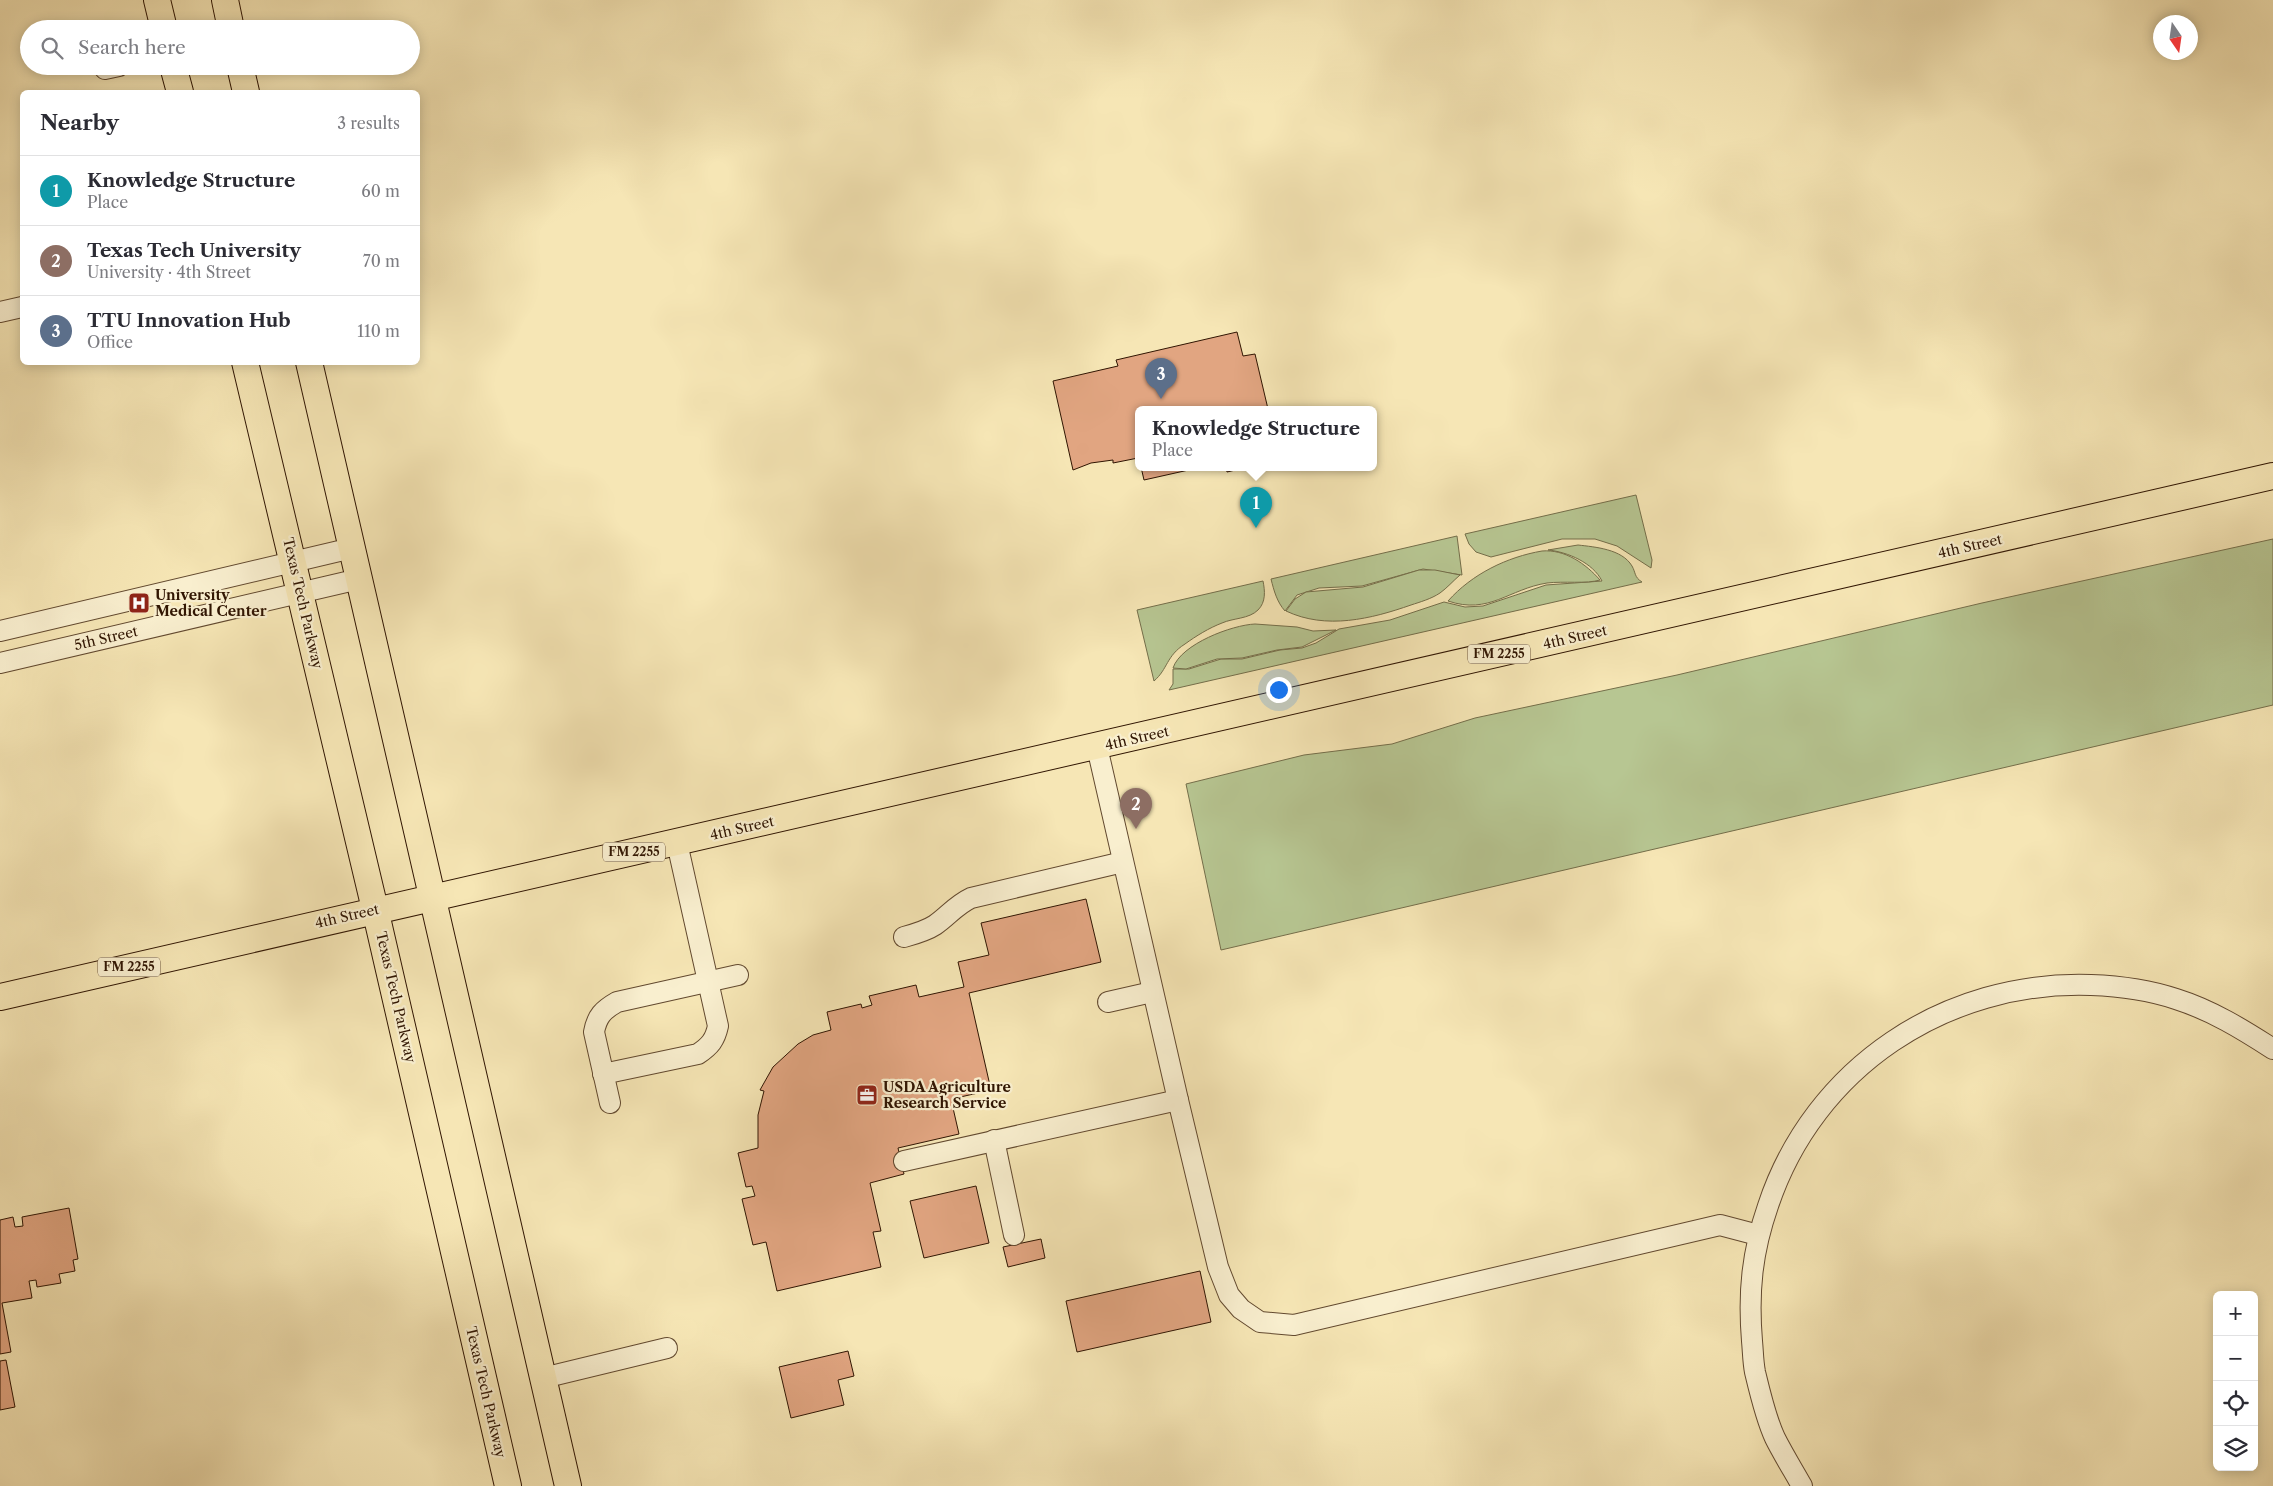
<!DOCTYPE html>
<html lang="en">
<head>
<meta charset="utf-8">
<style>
  body { margin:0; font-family:"Libre Caslon Text",serif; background:#f7f7f7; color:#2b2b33 }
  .controls { position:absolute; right:15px; bottom:15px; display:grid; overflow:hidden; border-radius:8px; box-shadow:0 2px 12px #0003 }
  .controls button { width:45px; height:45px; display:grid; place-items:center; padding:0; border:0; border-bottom:1px solid #e1e1e2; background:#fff; color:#2b2b33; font:25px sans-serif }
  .compass { position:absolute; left:2153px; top:15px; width:45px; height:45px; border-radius:50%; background:#fff; box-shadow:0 2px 12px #0003; rotate:167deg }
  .you { position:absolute; left:1278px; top:689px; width:18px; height:18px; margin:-12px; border:4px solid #fff; border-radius:50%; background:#1a73e8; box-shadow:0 0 0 8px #1a73e833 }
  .badge { display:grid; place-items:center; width:32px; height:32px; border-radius:50%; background:#7c3aed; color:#fff; font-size:16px; font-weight:700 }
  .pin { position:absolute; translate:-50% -41px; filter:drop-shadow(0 1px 2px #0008) }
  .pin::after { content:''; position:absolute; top:26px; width:18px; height:15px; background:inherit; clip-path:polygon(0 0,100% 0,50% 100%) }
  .popup { position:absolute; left:1135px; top:406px; width:242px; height:65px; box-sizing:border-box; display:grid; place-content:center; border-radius:8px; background:#fff; filter:drop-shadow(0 1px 4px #0005); font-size:16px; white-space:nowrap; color:#7c7c81 }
  .popup b { font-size:19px; color:#2b2b33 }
  .popup::after { content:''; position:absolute; left:50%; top:100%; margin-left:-10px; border:10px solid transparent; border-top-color:#fff }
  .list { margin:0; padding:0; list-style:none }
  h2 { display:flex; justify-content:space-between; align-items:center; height:65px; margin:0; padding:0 20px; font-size:21px }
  h2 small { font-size:16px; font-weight:400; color:#7c7c81 }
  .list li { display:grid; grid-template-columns:32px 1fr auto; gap:15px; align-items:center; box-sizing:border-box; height:70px; padding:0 20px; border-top:1px solid #e1e1e2 }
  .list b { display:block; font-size:19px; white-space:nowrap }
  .list p { margin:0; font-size:16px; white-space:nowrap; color:#7c7c81 }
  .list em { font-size:16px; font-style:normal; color:#7c7c81 }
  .icon { flex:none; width:28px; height:28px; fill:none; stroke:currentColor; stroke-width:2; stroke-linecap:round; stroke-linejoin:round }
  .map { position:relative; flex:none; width:2273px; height:1486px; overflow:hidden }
  .search { position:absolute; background:#fff; box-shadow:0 2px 12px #0003; left:20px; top:20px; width:400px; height:55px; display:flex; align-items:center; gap:12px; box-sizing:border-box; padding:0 18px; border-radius:28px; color:#7c7c81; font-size:19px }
  .panel { position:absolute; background:#fff; box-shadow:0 2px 12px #0003; left:20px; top:90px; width:400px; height:275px; border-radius:8px }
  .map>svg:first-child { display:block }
  .green { fill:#b7c692; stroke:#746e4a }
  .building { fill:#e1a581; stroke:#301502 }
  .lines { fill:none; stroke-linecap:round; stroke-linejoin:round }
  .minor-casing { stroke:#62492f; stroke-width:22 }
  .major-casing { stroke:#301502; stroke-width:28 }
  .minor { stroke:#f9efcf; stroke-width:20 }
  .major { stroke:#f6e6b5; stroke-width:26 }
  .labels { text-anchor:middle; stroke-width:4.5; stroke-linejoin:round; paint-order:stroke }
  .shield { fill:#f9efcf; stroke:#6c5640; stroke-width:1 }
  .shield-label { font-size:12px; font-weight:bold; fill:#301502 }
  .street-label { font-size:14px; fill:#301502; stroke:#f9efcf }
  .poi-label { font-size:14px; font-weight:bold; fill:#301502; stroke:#f9efcf; text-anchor:start }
</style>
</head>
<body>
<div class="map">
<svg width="2273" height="1486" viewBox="0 0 2273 1486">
  <rect width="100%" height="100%" fill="#f6e6b5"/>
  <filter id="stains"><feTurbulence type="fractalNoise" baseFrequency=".004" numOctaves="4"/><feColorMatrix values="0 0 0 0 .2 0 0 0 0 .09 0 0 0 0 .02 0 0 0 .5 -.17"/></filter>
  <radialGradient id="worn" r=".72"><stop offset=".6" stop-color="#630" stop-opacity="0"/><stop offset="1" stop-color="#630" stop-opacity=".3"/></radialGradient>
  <g class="green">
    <path d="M1636,495l16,65 -1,8 -34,-22 -22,-7h-33l-71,18 -15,-5 -7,-8 -4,-10z"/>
    <path d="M1457,536l5,39 -39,-6 -61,17 -43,2 -22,7 -12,16c-8,-9 -11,-20 -14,-32z"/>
    <path d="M2273,539v166l-1052,245 -35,-166 118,-29 88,-11 83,-26 202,-43 305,-72z"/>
    <path d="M1578,545c17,2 44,4 54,21 4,7 2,11 10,16l-473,108 4,-6v-15h16l32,-10h21l38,-9 22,-2 14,-5 23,-14 51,-9 54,-18 21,5 18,-1 63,-21 56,-4c-9,-18 -34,-29 -54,-31z"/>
    <path d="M1542,551c23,-2 44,13 58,29 -13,4 -37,1 -53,3 -38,6 -58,32 -99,18 24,-27 59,-44 94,-50z"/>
    <path d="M1419,570h16l25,5c-7,6 -13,13 -20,18 -9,6 -20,9 -29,12 -40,14 -85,25 -125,6l9,-12 11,-7 57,-5z"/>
    <path d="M1263,581c2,10 3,21 -5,29 -9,9 -25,8 -36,13 -13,5 -26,13 -37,21 -19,12 -17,25 -31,37l-17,-71z"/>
    <path d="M1255,624l42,3 16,4 23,-1 -34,17 -25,3 -35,8 -25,1 -31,10 -13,-1c8,-24 59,-43 82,-44z"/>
  </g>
  <g class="building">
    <path d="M1237,332l6,24 12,-2 13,55h-130v49l-25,5v-3l-22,3 -18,7 -20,-89 65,-15 -2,-6z"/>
    <path d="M1141,467h61l-58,13z"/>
    <path d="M1226,467h22l-21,5z"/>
    <path d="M1086,899l15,63 -132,31 22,97 -35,8 2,8 -5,2 6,26 -61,14 6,26 -34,9 11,48 -8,1 8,35 -104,24 -11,-49 -13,3 -11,-46 13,-3 -3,-10 -6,1 -8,-34 20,-5v-33l6,-24 -4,-1 13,-23 25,-23 15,-9 18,-5 -4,-18 34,-8 1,4 10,-3 -3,-9 47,-11 3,12 45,-10 -6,-25 31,-7 -8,-32z"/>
    <path d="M976,1186l13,57 -65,15 -14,-57z"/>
    <path d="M69,1208l9,51 -5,1 2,11 -16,3 2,9 -24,4 -1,-7 -7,1 3,17 -30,5 9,49 -11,2v-134l13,-3 2,10 8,-1 -1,-9z"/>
    <path d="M1041,1239l4,19 -37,9 -5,-20z"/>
    <path d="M1200,1271l11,51 -134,30 -11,-51z"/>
    <path d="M848,1351l6,25 -16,4 6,25 -53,13 -12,-51z"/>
    <path d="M6,1360l9,47 -15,3v-49z"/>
  </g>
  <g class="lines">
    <g class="minor-casing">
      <g id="minor">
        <path d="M105,69l14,-3"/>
        <path d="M0,312l22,-5"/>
        <path d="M0,631l352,-83"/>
        <path d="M0,663l359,-84"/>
        <path d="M904,937c11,-3 22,-6 31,-12 13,-9 21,-20 36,-27l152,-36"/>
        <path d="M1108,1002l44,-10"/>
        <path d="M603,1074l95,-20c12,-8 17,-14 20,-28l-41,-183"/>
        <path d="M1178,1100l40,167 11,28 12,14 19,13 34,3 426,-100 38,10"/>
        <path d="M610,1103l-16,-71c3,-16 9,-22 23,-30l121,-27"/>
        <path d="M994,1140l20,95"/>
        <path d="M904,1161l274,-61 -81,-353"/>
        <path d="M543,1378l124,-30"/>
        <path d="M1802,1486c-9,-16 -19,-32 -27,-48 -9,-19 -15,-45 -20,-66 -2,-10 -2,-21 -3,-31 -4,-49 0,-89 16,-135 46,-139 178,-226 323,-221 28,1 58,5 85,14 35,11 66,30 97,50"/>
      </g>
    </g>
    <g class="major-casing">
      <g id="major">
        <path d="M157,0l7,29"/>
        <path d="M225,0l6,29"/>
        <path d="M173,66l7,26"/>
        <path d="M240,66l6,26"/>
        <path d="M245,362l130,547 133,577"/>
        <path d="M309,362l259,1124"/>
        <path d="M0,997l2273,-521"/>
      </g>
    </g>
    <use href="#minor" class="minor"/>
    <use href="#major" class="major"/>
  </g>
  <defs>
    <g id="hospital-square" transform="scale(1.125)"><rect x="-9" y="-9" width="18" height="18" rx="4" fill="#8f2418" stroke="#f9efcf"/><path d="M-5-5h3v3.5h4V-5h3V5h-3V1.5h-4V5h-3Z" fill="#fff"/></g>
    <g id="office-square" transform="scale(1.125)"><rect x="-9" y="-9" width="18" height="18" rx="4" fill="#8f2418" stroke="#f9efcf"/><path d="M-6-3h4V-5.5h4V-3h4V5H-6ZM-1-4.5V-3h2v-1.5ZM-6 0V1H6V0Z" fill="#fff"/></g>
  </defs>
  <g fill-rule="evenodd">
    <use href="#hospital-square" x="139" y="603"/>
    <use href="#office-square" x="867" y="1095"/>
  </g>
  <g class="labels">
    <g class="shield">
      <rect x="1468" y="644.5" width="62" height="19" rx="4"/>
      <rect x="603" y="842.5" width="62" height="19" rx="4"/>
      <rect x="98" y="957.5" width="62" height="19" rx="4"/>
    </g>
    <g class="shield-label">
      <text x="1499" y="658">FM 2255</text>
      <text x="634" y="856">FM 2255</text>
      <text x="129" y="971">FM 2255</text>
    </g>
    <g class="street-label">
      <text transform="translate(1970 546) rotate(-13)" y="5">4th Street</text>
      <text transform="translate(303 603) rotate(77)" y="5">Texas Tech Parkway</text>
      <text transform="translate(1575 637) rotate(-13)" y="5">4th Street</text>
      <text transform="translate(106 638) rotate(-13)" y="5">5th Street</text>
      <text transform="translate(1137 738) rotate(-13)" y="5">4th Street</text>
      <text transform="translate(742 828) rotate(-13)" y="5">4th Street</text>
      <text transform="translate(347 916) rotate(-13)" y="5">4th Street</text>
      <text transform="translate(396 997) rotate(77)" y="5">Texas Tech Parkway</text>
      <text transform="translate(486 1392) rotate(77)" y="5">Texas Tech Parkway</text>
    </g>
    <g class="poi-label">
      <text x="155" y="600">University<tspan x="155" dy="16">Medical Center</tspan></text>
      <text x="883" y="1092">USDA Agriculture<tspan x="883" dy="16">Research Service</tspan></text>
    </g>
  </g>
  <rect width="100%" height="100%" filter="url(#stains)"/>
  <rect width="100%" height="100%" fill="url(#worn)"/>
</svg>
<div class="controls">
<button>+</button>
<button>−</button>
<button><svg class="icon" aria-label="locate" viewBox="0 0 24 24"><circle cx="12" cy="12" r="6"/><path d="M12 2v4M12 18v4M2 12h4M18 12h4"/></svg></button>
<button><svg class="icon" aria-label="layers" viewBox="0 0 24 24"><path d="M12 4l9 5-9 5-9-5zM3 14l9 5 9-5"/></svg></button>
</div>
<svg class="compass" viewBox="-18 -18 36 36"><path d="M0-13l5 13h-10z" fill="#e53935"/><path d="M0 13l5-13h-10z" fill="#7c7c81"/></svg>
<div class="you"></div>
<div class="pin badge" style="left:1256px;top:528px;background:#0f9aa8">1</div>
<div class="popup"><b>Knowledge Structure</b>Place</div>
<div class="pin badge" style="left:1136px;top:829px;background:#8d6e63">2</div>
<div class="pin badge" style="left:1161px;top:399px;background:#5c6f8a">3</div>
<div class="search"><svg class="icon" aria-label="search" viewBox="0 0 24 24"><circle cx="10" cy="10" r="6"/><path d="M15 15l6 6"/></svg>Search here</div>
<section class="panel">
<h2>Nearby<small>3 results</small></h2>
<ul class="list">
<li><span class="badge" style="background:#0f9aa8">1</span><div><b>Knowledge Structure</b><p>Place</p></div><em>60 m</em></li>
<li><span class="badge" style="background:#8d6e63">2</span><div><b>Texas Tech University</b><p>University · 4th Street</p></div><em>70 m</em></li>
<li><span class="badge" style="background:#5c6f8a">3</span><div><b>TTU Innovation Hub</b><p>Office</p></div><em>110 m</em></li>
</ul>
</section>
</div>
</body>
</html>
